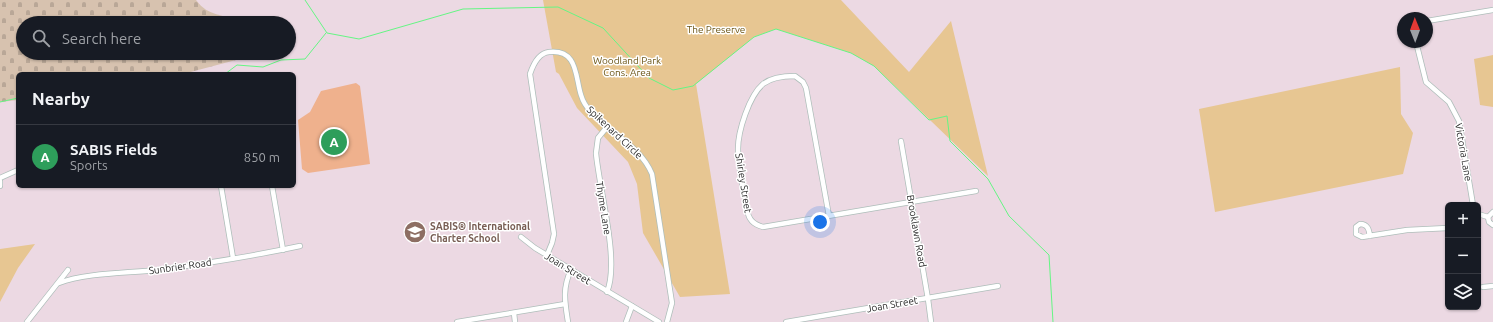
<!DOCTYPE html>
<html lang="en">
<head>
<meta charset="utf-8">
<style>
  body { margin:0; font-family:Ubuntu,sans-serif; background:#242831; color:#f1f3f6 }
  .controls { position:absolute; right:12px; bottom:12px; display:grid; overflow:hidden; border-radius:6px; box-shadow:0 1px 3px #0004 }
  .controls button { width:36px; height:36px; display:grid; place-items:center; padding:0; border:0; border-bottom:1px solid #363941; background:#171b24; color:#f1f3f6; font:20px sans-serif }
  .compass { position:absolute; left:1397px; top:12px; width:36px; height:36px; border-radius:50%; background:#171b24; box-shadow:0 1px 3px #0004; rotate:359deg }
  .you { position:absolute; left:820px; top:222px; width:14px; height:14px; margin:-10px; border:3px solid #fff; border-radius:50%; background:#1a73e8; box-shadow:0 0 0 6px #1a73e833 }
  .badge { display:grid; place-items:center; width:26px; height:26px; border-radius:50%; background:#db2777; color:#fff; font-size:13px; font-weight:700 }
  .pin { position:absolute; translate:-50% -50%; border:2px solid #fff; box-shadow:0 1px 4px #0006 }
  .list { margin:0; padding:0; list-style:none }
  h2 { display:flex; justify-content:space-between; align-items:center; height:52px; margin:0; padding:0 16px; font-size:17px }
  h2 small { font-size:13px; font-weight:400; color:#9ea1a6 }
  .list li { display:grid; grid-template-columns:26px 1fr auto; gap:12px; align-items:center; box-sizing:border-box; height:64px; padding:0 16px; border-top:1px solid #363941 }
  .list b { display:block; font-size:15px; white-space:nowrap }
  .list p { margin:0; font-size:13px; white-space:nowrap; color:#9ea1a6 }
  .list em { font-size:13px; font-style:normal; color:#9ea1a6 }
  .icon { flex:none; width:22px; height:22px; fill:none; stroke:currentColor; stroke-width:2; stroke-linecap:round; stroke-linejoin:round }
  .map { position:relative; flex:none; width:1493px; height:322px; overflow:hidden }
  .search { position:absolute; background:#171b24; box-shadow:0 1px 3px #0004; left:16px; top:16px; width:280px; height:44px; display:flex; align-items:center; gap:10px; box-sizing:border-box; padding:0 14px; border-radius:22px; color:#9ea1a6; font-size:15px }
  .panel { position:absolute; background:#171b24; box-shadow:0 1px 3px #0004; left:16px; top:72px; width:280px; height:116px; border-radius:6px }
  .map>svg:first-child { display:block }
  .cemetery { fill:url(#cemetery-stones) }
  .park { fill:#e7c692 }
  .pitch { fill:#efb18d }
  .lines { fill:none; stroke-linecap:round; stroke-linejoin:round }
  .stream { stroke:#65f684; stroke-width:1 }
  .street-casing { stroke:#aebeba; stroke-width:6 }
  .street { stroke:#fff; stroke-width:4.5 }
  .labels { text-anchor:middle; stroke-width:3; stroke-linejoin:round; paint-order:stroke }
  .park-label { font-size:10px; fill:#6a5415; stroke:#fff }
  .street-label { font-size:10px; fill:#292929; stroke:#fff }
  .education-label { font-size:10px; font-weight:bold; fill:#785e54; stroke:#fff; text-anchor:start }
</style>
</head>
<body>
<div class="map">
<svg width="1493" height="322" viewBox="0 0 1493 322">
  <defs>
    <pattern id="cemetery-stones" width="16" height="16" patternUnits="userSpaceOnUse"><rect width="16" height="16" fill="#d7c2af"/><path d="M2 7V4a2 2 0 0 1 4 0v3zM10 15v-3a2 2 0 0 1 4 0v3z" fill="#b9a797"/></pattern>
  </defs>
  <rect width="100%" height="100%" fill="#ecd9e3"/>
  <path class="cemetery" d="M0,0h196c13,18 27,12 43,23h-216v30l232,1 -3,3 -16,3 -53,14h-165v26l-18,2z"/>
  <g class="park">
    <path d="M543,0h298l68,72 42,-51 37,155 -114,-110 -23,-13 -75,-24 -22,8 -58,47 34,210 -50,3 -37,-64 -6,-49 -9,-22 -51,-54 -18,-34 -3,-2z"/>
    <path d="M1493,55v52l-13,-2 -6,-46z"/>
    <path d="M1400,67l1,47 12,19 -10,41 -188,38 -16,-103z"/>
    <path d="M35,244l-17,24 -18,34v-53z"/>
  </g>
  <path class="pitch" d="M356,83l4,3 10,78 -62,9 -6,-4 -4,-49 12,-8 11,-21z"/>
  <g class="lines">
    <g class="stream">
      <path d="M305,0l22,33 32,6 104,-30 95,-2 45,21 46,50 24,12 20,-4 61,-49 22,-8 75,24 23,13 55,54 18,-4 3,25 38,38 21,37 40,39 4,67"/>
      <path d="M225,74l12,-9 26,2 18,-7 24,-1 21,-26"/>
      <path d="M0,102l18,-4"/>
    </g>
    <g class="street-casing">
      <g id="street">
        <path d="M1427,21l66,-11"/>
        <path d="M1416,42l10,40 23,20 10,19 14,84"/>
        <path d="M901,141l27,158 3,23"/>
        <path d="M0,178l18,-8"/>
        <path d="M0,181v5"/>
        <path d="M221,186l12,72"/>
        <path d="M272,186l11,64"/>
        <path d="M1478,214l10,3"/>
        <path d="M829,216l-23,-128 -3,-6 -8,-6c-11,0 -23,1 -32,8 -14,12 -25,47 -25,65 0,20 6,41 9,61 2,10 6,14 16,17l213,-36"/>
        <path d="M1488,217l1,5 4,3"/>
        <path d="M1488,217l5,-5"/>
        <path d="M1370,236c-1,-6 -2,-12 -10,-12l-4,3v7l6,3 45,-7 41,-2"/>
        <path d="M521,237l14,11 124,74"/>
        <path d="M547,255l5,-12 2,-9 -24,-160c3,-9 8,-21 19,-22 29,-3 26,24 32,43 2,7 6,13 11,18 20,21 49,34 60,61l20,129 -5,19"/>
        <path d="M59,283c25,-10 69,-10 97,-13 48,-6 97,-14 144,-24"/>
        <path d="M1483,287l10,-1"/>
        <path d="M607,292c13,-31 -8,-103 -11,-139l2,-15 9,-11"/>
        <path d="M514,313l1,9"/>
        <path d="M27,322l41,-52"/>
        <path d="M457,322l108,-18"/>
        <path d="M568,322c-3,-19 -6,-34 3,-52"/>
        <path d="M626,322l6,-16"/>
        <path d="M786,322l212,-36"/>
      </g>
    </g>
    <use href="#street" class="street"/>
  </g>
  <defs>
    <g id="school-disc" transform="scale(1.15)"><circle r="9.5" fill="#8d6e63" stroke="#fff"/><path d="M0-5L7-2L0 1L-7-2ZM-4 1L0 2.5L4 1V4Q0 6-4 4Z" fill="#fff"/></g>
  </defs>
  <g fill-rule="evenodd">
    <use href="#school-disc" x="415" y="232"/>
  </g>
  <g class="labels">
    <g class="park-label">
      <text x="716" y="33">The Preserve</text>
      <text x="627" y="64">Woodland Park<tspan x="627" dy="12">Cons. Area</tspan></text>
    </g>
    <g class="street-label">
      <text transform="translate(615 132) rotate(43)" y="4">Spikenard Circle</text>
      <text transform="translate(1464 152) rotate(80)" y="4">Victoria Lane</text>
      <text transform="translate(744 183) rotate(81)" y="4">Shirley Street</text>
      <text transform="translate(604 208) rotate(81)" y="4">Thyme Lane</text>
      <text transform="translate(917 231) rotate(80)" y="4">Brooklawn Road</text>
      <text transform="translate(180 266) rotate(-8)" y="4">Sunbrier Road</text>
      <text transform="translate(568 268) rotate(31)" y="4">Joan Street</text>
      <text transform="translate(892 304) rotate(-10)" y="4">Joan Street</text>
    </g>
    <g class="education-label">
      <text x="430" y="230">SABIS® International<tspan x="430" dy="12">Charter School</tspan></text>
    </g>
  </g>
</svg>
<div class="controls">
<button>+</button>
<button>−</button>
<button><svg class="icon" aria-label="layers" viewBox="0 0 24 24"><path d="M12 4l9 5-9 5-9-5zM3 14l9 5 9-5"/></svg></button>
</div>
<svg class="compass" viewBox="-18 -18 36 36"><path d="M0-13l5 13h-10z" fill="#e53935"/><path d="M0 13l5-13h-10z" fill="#9ea1a6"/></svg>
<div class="you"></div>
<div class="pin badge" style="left:334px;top:142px;background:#2e9e5b">A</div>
<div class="search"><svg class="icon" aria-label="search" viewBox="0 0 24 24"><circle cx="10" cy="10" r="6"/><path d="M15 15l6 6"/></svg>Search here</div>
<section class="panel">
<h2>Nearby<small></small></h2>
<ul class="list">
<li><span class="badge" style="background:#2e9e5b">A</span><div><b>SABIS Fields</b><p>Sports</p></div><em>850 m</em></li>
</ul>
</section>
</div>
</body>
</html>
